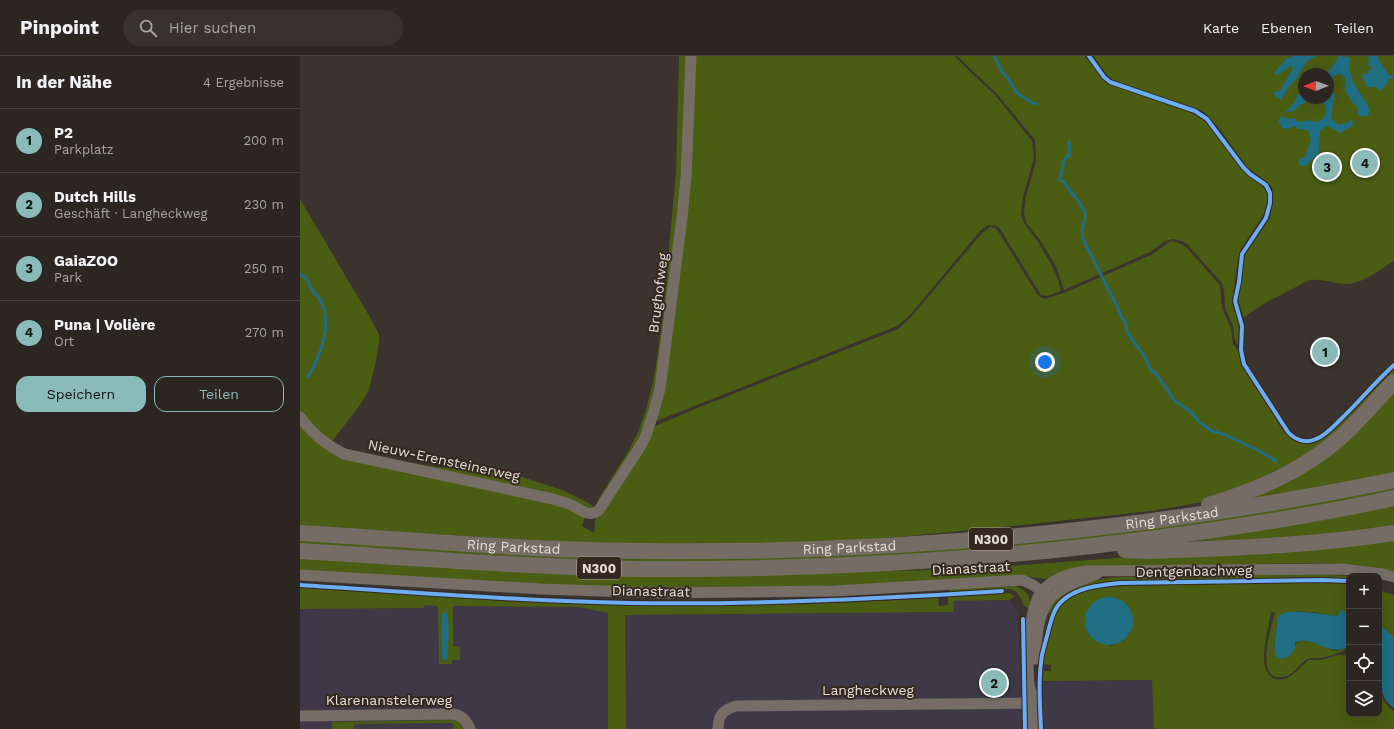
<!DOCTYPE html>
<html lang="de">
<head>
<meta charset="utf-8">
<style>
  body { margin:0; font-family:"Work Sans",sans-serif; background:#38322f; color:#f1f3f6 }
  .controls { position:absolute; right:12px; bottom:12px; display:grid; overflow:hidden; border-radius:8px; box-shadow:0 4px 16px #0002 }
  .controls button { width:36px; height:36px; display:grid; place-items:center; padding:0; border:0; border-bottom:1px solid #484340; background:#2c2622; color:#f1f3f6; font:20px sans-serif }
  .compass { position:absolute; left:998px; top:12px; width:36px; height:36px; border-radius:50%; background:#2c2622; box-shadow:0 4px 16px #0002; rotate:269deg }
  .you { position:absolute; left:745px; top:306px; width:14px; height:14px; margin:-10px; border:3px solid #fff; border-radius:50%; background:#1a73e8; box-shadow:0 0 0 6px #1a73e833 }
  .badge { display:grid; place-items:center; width:26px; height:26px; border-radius:50%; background:#8bbbb9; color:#111; font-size:13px; font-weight:700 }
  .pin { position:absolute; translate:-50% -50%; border:2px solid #fff; box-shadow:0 1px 4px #0006 }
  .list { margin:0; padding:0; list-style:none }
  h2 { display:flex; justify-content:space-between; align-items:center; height:52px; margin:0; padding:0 16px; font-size:17px }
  h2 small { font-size:13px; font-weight:400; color:#a6a5a5 }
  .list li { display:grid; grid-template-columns:26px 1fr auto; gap:12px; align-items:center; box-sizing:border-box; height:64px; padding:0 16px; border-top:1px solid #484340 }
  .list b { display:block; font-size:15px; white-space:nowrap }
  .list p { margin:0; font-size:13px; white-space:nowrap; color:#a6a5a5 }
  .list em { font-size:13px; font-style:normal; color:#a6a5a5 }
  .actions { display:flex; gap:8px; padding:12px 16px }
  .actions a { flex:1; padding:9px 0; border:1px solid #8bbbb9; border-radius:12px; text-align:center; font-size:14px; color:#8bbbb9 }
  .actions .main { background:#8bbbb9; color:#111 }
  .icon { flex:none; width:22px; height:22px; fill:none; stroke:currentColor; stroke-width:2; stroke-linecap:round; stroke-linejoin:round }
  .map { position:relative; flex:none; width:1094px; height:673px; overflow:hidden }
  header { display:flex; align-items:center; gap:24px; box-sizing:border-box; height:56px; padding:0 20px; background:#2c2622; border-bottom:1px solid #484340 }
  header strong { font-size:19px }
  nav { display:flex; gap:22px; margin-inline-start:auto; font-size:14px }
  .search { width:280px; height:36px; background:#38322f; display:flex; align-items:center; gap:10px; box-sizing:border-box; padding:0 14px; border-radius:22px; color:#a6a5a5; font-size:15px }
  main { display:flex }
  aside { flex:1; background:#2c2622 }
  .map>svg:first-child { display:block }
  .industrial { fill:#3f3846 }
  .green { fill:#4b5c13; fill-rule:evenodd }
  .water { fill:#1f6e84 }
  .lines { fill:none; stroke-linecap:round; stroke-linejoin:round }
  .stream { stroke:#1f6e84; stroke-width:3 }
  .minor { stroke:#766e66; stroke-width:11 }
  .highway { stroke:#746c65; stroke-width:16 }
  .cycleway-casing { stroke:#342820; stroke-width:6 }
  .cycleway { stroke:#6dadf4; stroke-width:4 }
  .labels { text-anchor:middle; stroke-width:4; stroke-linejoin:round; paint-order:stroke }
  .shield { fill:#342820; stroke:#b1a7a1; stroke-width:1 }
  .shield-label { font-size:13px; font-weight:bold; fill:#e6ded8 }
  .street-label { font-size:14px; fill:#e6ded8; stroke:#342820 }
</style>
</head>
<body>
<header>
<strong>Pinpoint</strong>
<div class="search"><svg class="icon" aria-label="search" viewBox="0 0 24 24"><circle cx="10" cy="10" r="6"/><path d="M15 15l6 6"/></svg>Hier suchen</div>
<nav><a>Karte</a><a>Ebenen</a><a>Teilen</a></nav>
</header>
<main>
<aside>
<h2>In der Nähe<small>4 Ergebnisse</small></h2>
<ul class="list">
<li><span class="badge">1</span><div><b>P2</b><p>Parkplatz</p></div><em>200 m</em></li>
<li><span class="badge">2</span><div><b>Dutch Hills</b><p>Geschäft · Langheckweg</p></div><em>230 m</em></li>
<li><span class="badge">3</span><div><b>GaiaZOO</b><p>Park</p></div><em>250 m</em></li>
<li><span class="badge">4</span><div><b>Puna | Volière</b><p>Ort</p></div><em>270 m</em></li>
</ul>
<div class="actions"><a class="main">Speichern</a><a>Teilen</a></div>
</aside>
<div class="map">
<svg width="1094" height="673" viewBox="0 0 1094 673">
  <rect width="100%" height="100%" fill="#3a332e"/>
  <path class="industrial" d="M709,544l9,12 3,70 132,-2 1,49h-854v-120l124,-1v-3l155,2 46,8 328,-3 1,-11z"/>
  <g class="green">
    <path d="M379,0h9l-5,108 -23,201 -16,67 -45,74 -1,-6 31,-50 9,-18 8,-22 8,-32 9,-62 13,-145z"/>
    <path d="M394,0h260l42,40 36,45 2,17 -11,39 -2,19 5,10 11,14 14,24 7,15 3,12 -13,5 -7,-1 -41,-66 -3,-3 -9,-1 -7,5 -71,85 -13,11 -243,96z"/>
    <path d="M657,0h128l22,27 87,31 12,8 35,47 23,19 3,5v8l-3,13 -23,35 -3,9 -6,45 7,21 -1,22 -4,-9 -1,-11 -8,-18 -1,-19 -3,-7 -33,-37 -6,-4 -9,-2 -8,2 -15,11 -86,38 -8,-24 -16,-26 -14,-17 -2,-9 2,-18 10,-35 -1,-21 -37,-45z"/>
    <path d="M793,0h301v205c-13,8 -32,23 -47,23 -12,0 -24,-5 -36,-4 -6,1 -12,6 -17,8 -16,9 -36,17 -50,30l-6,-18 4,-18 2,-24 3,-7 23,-33 3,-16 -1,-15 -5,-5 -20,-15 -28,-39 -16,-17 -89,-30 -7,-6zM1004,18h24v24h-24z"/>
    <path d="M0,143l71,120 8,15v7l-3,20 -7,29 -9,15 -30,39 -21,-19 -9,-14z"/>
    <path d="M690,171l5,1 3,3 39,63 5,4 3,1 21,-7 85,-37 20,-14 10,3 5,3 34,38 2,23 9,20 2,16 5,6 6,18 40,64 8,7 11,4h10l12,-6 24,-22 45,-46v9l-71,70 -109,52 -63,11 -157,17 -163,15 -222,1 -309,-17v-103l18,19 250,64 17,10 -3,9 12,7 1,-13 58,-93 44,-19 201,-79 13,-12 72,-85z"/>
    <path d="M1094,332v86l-154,29 21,-12z"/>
    <path d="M56,398l81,13 54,4 28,5 43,14 25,12 8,6 -4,1z"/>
    <path d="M1094,429v8l-166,30 -258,31 -302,10 -368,-18v-7l517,15z"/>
    <path d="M1094,446v28l-49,7 -148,4 1,-1z"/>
    <path d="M1094,481v34l-38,-6 -30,-2 -208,3 -71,13 -24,-3c-117,6 -235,14 -353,13 -123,-2 -247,-12 -370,-19v-11l587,12 83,-2z"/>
    <path d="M993,518l64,2h-8v3l-28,-2 -212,4c-17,3 -38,7 -50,20 -4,3 -6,8 -10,13h-3l3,-6 10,-12 26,-13 23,-5 16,-1z"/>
    <path d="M1017,526l32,2v31l-8,-5 -4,6c-18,-2 -41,-9 -57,0l-3,7 -3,25 14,9 7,-8v-4l2,-3c3,-1 7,-2 10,-1 14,2 29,17 42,5v2c-7,4 -21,9 -29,10 -4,1 -8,-1 -12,1 -8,3 -12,14 -21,17 -35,11 -16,-48 -12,-63l-4,-1c-2,14 -11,45 -5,58 2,4 5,7 9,9 16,3 23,-11 34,-19h12l17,-5h11v59h30v-25c3,10 6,16 15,22v18h-240l-2,-49 -109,1v-10h8v-6l-8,-1c1,-12 4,-24 8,-36 2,-4 3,-10 5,-14 11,-24 43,-26 65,-28zM815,542l8,4 8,30 -8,9 -12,5 -22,-11 -3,-8z"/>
    <path d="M716,530c11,4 15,11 14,23l-6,-3c-4,-10 -6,-17 -19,-17l-56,3v-3z"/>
    <path d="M0,532c120,7 239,15 359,17 93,2 186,-2 279,-7l1,8 9,-1v-8l61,-4 6,3 -6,4 -55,1 -1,11 -328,3 1,114h-18v-116l-29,-6 -126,-1v40l7,1v13h-8v4h-13l-1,-58 -14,-1v3l-124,1zM142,558l6,11v34l-2,2 -3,-1 -1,-3z"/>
    <path d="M1079,534l15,5v42l-15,-13z"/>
    <path d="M152,664l7,2 5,7h-11v-5l-2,-1 -97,1v5h-22v-7z"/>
  </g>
  <g class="water">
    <path d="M993,0h23l-10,6 -8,15 -10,11 -7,12 -6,-4 -1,-4 6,-1 13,-23 -2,-2c-5,2 -10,8 -16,9l-1,-2 11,-13z"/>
    <path d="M1038,0l11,1c0,28 9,30 21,52l-1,5 -3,3 -1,-2 -4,2 -3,-4v-6l-5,-4 -8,-13 1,-8 -1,-5 -5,-3c-5,1 -9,3 -10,9l5,13 -2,8 -2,15 8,6 10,-3 3,-2 2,2 -2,2 1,2 -13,7 -12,-7 -3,1 -5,4 -1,21 -3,6h-2l-9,8 -5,-1 -2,-3 4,-5 2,1 7,-17 -2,-9 -6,-3h-6l-2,-3 -7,3 -6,-1 -4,-8 4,-4 6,3 7,-1 1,3 5,1 6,-2 8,2 6,-2 5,-6v-3l-3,-13h5v-24h-2c4,-5 11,-12 12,-18z"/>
    <path d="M1067,0h10l5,9 7,10 -1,8 -8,8 -5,-4h-8l-5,-12 7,-2 -1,-3 5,-2 -5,-3 1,-7z"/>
    <path d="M1002,35h2v7h10l-14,7 -6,6 -9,1 9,-9 3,-7z"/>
    <circle cx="809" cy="565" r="24"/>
    <path d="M1042,554l7,5v31l-1,1c-20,11 -37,-14 -53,-4v6l-7,8 -7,2 -5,-3c-3,-8 -1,-17 0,-25 1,-4 1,-11 3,-15 7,-9 47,-1 58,0l3,-5z"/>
    <path d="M146,556c5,8 1,36 2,47l-4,2 -1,-1 -1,-3v-44z"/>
    <path d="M1079,568l15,13v71c-12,-8 -13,-20 -15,-33z"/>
  </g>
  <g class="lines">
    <g class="stream">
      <path d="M694,0l9,17 7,8 6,11 16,11 5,1"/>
      <path d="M1089,21h5"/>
      <path d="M769,86l1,13 -4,2 -2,4 -4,19 4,2c4,8 21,24 21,32 1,9 -5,12 -2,25l35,69 4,10 4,5 1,9 19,27 4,10 7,6 18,26 16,11 8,10 13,9 11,3 35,16 18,11"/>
      <path d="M0,218c11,7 6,8 13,17 3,4 7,8 9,12 10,24 -2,53 -14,74"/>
    </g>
    <g class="minor">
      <path d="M0,361c12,17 26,28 44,37l209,45c5,2 11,3 16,5 10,4 20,15 30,6l39,-60 7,-12 8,-24 7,-25 22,-171 4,-41 5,-121"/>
      <path d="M0,519l242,14 120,4 173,-2 187,-11 11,5 17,13"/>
      <path d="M735,603c2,-21 2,-51 20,-65 11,-10 28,-14 42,-20"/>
      <path d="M733,640c-1,-4 -4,-8 -4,-12 -2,-20 -1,-78 13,-93 12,-13 28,-18 44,-20l256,-2 41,5 11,3"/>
      <path d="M0,660l153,-2c10,2 13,6 17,15"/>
      <path d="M418,673c0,-14 5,-19 18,-23l297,-3"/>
      <path d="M733,673v-33"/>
    </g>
    <g class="highway">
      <path d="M909,449c48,-15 94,-34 132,-68 19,-17 35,-37 53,-55"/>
      <path id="s1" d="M0,477c114,7 228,17 342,18 252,3 505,-20 752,-71"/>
      <path d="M825,494l22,1c82,-3 165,-5 247,-18"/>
      <path d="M0,495c114,7 228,16 342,18 147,1 295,-6 441,-22 104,-12 209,-27 311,-49"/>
    </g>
    <g class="cycleway-casing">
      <g id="cycleway">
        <path d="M789,0l15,21 6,5 85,29 12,8 36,48 7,7 16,11 4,8v10l-4,15 -24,36 -3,28 -4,19 7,25 -1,24 3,14 44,68c7,8 18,12 28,7 9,-3 17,-12 24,-19 19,-18 35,-38 54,-55"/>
        <path d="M0,529c110,7 221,16 331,18 124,2 247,-4 371,-12"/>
        <path d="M723,563l2,110"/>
        <path d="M741,673c-1,-24 -3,-50 1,-74 2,-9 5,-18 7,-27 3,-10 5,-20 13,-27 15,-14 39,-16 58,-18l203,-3 26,1"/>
      </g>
    </g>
    <use href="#cycleway" class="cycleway"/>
  </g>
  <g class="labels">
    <g class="shield">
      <rect x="669" y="472" width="44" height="22" rx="3"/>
      <rect x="277" y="501" width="44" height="22" rx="3"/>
    </g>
    <g class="shield-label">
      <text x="691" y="488">N300</text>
      <text x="299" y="517">N300</text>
    </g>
    <g class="street-label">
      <text transform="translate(358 237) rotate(-83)" y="5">Brughofweg</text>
      <text transform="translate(144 404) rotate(12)" y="5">Nieuw-Erensteinerweg</text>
      <text dy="5" stroke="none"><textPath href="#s1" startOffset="874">Ring Parkstad</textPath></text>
      <text dy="5" stroke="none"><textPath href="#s1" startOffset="214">Ring Parkstad</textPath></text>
      <text dy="5" stroke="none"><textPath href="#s1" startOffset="550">Ring Parkstad</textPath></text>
      <text transform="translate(671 512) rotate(-3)" y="5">Dianastraat</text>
      <text transform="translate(894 515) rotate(-1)" y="5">Dentgenbachweg</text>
      <text transform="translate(351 535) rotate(1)" y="5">Dianastraat</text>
      <text x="568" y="639">Langheckweg</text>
      <text x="89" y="649">Klarenanstelerweg</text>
    </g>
  </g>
</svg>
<div class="controls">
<button>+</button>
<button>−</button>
<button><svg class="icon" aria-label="locate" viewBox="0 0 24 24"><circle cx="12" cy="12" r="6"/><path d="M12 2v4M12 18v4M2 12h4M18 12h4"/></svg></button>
<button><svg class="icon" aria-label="layers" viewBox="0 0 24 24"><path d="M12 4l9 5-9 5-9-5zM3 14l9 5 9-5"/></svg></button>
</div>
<svg class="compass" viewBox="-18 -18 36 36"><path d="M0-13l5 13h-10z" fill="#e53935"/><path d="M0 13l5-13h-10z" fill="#a6a5a5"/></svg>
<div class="you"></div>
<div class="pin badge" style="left:1025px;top:296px">1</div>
<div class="pin badge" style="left:694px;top:627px">2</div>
<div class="pin badge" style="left:1027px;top:111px">3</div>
<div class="pin badge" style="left:1065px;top:107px">4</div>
</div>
</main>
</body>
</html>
